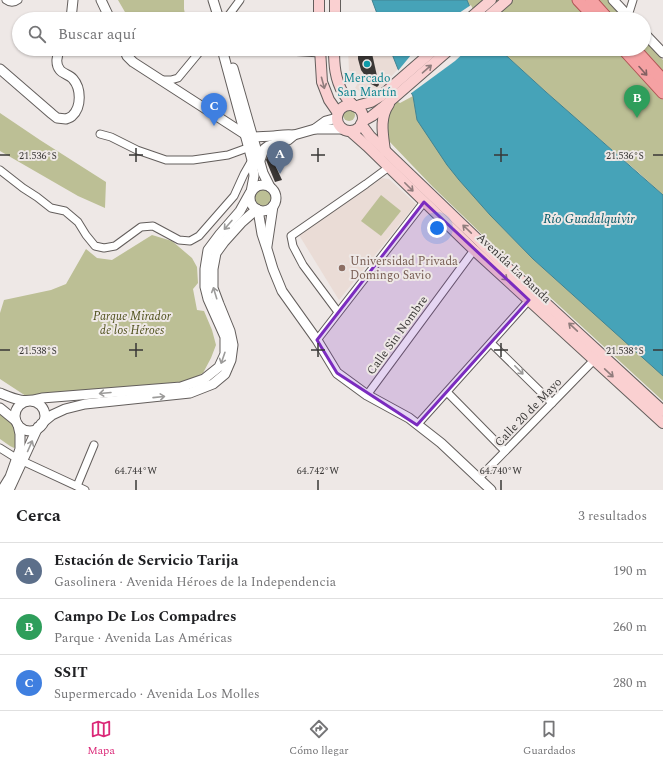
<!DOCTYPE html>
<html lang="es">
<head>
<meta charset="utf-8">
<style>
  body { margin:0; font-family:Spectral,serif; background:#f6f6f6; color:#202124 }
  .you { position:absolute; left:437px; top:228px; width:14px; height:14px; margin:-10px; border:3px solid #fff; border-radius:50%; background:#1a73e8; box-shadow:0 0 0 6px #1a73e833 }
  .badge { display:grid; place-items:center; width:26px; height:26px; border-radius:50%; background:#db2777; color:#fff; font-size:13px; font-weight:700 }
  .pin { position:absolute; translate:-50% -33px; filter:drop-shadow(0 1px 2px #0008) }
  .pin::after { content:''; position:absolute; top:21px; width:14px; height:12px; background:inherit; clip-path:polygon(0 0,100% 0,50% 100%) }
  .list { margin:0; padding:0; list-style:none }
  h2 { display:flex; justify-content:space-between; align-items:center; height:52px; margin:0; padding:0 16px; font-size:17px }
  h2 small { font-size:13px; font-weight:400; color:#757577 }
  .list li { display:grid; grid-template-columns:26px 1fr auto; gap:12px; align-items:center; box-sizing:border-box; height:56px; padding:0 16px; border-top:1px solid #e0e0e0 }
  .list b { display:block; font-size:15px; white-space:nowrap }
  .list p { margin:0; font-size:13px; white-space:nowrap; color:#757577 }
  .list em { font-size:13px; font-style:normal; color:#757577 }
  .icon { flex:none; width:22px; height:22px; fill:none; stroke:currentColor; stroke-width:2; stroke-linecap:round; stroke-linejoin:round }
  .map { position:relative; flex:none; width:663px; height:490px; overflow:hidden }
  .search { position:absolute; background:#fff; box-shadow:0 1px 3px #0004; left:12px; right:12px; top:12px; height:44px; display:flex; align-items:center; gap:10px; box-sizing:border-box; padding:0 14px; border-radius:22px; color:#757577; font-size:15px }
  .sheet { height:220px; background:#fff }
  nav { display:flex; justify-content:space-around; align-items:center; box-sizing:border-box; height:56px; border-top:1px solid #e0e0e0; background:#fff; font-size:11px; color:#757577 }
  nav a { display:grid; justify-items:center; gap:2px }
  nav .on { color:#db2777 }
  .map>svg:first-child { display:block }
  .built { fill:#eadcd6 }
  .green { fill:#bcbf95 }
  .water { fill:#46a3b8; stroke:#428391 }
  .pier { fill:#eee8e6 }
  .building { fill:#3b3735 }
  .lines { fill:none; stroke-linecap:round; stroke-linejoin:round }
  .minor-casing { stroke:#635e5c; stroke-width:9 }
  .tertiary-casing { stroke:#635e5c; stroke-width:11 }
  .secondary-casing { stroke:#635e5c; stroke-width:12 }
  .primary-casing { stroke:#af5455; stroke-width:13 }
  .minor { stroke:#fff; stroke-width:7 }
  .tertiary { stroke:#fff; stroke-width:9 }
  .secondary { stroke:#fad0d1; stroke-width:10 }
  .primary { stroke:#f5a1a3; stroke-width:11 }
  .oneway { stroke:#907c7c }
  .oneway2 { stroke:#846162 }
  .oneway3 { stroke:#9c9b9a }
  .marked { fill:#7b2cbf; fill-opacity:0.2; stroke:#7b2cbf; stroke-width:3; stroke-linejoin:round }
  .ticks { fill:none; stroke:#393736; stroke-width:1.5 }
  .culture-dot { fill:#0f9aa8; stroke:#eee8e6; stroke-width:1.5 }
  .education-dot { fill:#8d6e63; stroke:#eee8e6; stroke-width:1.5 }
  .labels { text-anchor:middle; stroke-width:4; stroke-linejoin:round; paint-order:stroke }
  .culture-label { font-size:12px; fill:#0d838f; stroke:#eee8e6 }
  .education-label { font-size:12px; fill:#785e54; stroke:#eee8e6; text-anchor:start }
  .street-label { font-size:12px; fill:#393736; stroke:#eee8e6 }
  .park-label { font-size:12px; font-style:italic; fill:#4f501c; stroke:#eee8e6 }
  .water-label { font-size:13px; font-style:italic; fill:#045867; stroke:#eee8e6 }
  .ticks-label { font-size:10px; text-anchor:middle; fill:#393736; stroke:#eee8e6; stroke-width:4; stroke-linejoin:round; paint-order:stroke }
</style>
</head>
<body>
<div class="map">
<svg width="663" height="490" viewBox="0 0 663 490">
  <rect width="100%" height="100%" fill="#eee8e6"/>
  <g class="built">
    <path d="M348,49h42l8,20 -20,22 -12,5 -11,-8 3,-5 -5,-11 -4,-1z"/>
    <path d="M382,178l7,1 27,25 -77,96 -40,-65z"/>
  </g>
  <g class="green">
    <path d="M118,0h66v9l2,10h-57z"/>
    <path d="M467,0h107l17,19h-115l-3,-4z"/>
    <path d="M594,0h15l17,19h-15z"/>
    <path d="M644,39l19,21v16l-24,-27h5z"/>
    <path d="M499,49h118l46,51v95l-24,-22 -72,-62z"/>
    <path d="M413,96l4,24 73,95 43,44 130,116v26l-172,-158 -58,-56 -46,-48c-1,-14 0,-27 9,-38l4,2z"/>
    <circle cx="349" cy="115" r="6"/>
    <path d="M0,113l40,27 66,42 -1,26 -27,-12 -78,-45z"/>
    <circle cx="264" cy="198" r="10"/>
    <path d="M381,195l20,16 -20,25 -20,-15z"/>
    <path d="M152,235l20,6 20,17 5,9 1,16 -5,6 4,21 7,1 8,19 4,15 -5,13 -8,15 -14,8 -22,5 -138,12 -29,-19v-66l4,-13 47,-10 15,-6 20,-35 11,9 15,2z"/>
    <path d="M0,412l10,9 5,9 2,16 -3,2 -4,-2 -10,-7z"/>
  </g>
  <g class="water">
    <path d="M372,0h95l6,15 3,4h-97z"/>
    <path d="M390,49h109l47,43 117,103v181l-130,-117 -43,-44 -31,-35 -12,-15 -30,-45 -4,-24 -15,-27z"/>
  </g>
  <g class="pier">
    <path d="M471,5l4,9 3,5h-28z"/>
    <path d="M416,49h52l-13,12 -45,33 -13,-22z"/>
  </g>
  <g class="building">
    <path d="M358,49h13l8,36 -2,2 -6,-3 -10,-14 -3,-11z"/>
    <path d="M271,156l11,24 -7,2 -9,-22 1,-3z"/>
  </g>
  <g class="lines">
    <g class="minor-casing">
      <g id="minor">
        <path d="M6,0c4,3 8,3 12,0"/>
        <path d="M628,16l5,-16"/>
        <path d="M226,19l14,-19"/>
        <path d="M257,49l63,4"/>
        <path d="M160,80h11l7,-2 24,-29"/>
        <path d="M100,134l11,3 26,13 29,10h27l35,-5 22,-8"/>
        <path d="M0,170l23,18 14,9 14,11 14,3 13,11 8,13 9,11 9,2 11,-2 26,-19 12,-1 26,14 11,1 9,-5 35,-40 10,-22 8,-14"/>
        <path d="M338,312l-35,-47 -10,-19 -2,-10 75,-52 23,-17"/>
        <path d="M317,340l107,-138"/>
        <path d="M491,343l61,60"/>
        <path d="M447,392l58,59"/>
        <path d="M367,395l107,-145"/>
        <path d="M417,425l112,-125"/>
        <path d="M0,448l16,10 69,32"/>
        <path d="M478,479l116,-119"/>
        <path d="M77,486l17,-41"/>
      </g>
    </g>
    <g class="tertiary-casing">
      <g id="tertiary">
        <path d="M101,0l9,19"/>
        <path d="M213,0l6,19"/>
        <path d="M613,0l18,19"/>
        <path d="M71,19l2,-19"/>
        <path d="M644,33l19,20"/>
        <path d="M124,49l3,7 6,6 113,73"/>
        <path d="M222,49l30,111 2,16 -3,16"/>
        <path d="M233,68l30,105 7,14"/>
        <path d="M0,69l52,45 5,4 9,1c2,-1 4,-1 6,-3 10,-9 9,-28 1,-37 -3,-4 -10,-5 -13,-9 -5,-6 -3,-15 0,-21"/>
        <path d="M315,129h28"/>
        <path d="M248,138c8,-2 17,-1 26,-2 8,-1 12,-2 20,-1"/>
        <path d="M260,160l4,-11 4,-3 20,-6 6,-5 21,-6 11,-8 11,-3"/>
        <circle cx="263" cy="198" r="13"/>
        <path d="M258,210l4,24 5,15 6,20 9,22 35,49 20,33 30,22 42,23 32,25 50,47"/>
        <path d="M267,246l6,-40"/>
        <path d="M0,393c17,7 23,10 42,5l139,-11 23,-8 15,-12 6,-13v-17l-17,-38 -3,-12v-18l3,-19 12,-16 20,-23 10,-18"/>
        <circle cx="30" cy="416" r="15"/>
        <path d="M0,408l16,13"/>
        <path d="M41,424l11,-9 13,-6 20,-5 105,-11 23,-9 12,-10 6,-14 2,-15 -3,-14 -11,-27 -6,-16v-19l3,-16 8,-11 18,-20 15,-13"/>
        <path d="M2,490l8,-13 10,-28v-15l-2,-9"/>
        <path d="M9,490l29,-63"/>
      </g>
    </g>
    <g class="secondary-casing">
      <g id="secondary">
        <path d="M319,0v19"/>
        <path d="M335,19v-19"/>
        <path d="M469,19l22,-19"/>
        <path d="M485,19l22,-19"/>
        <path d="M320,49l2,33 7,18 9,13"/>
        <path d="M334,49c0,16 1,30 9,44 3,5 7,9 11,13"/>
        <circle cx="350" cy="118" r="13"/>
        <path d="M356,107l4,-2 11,-3 10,-6 54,-47"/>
        <path d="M363,121l9,-5 10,-8 68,-59"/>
        <path d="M361,124l9,12 130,125 163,150"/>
        <path d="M350,131l17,15 107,104 189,173"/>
        <path d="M385,151c-2,-16 -6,-33 4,-47"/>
      </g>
    </g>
    <g class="primary-casing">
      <g id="primary">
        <path d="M578,0l18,19"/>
        <path d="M591,0l17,19"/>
        <path d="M623,49l40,44"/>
        <path d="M635,49l28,31"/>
      </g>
    </g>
    <use href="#minor" class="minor"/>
    <use href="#tertiary" class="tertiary"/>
    <use href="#secondary" class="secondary"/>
    <use href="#primary" class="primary"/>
  </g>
  <defs><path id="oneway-shaft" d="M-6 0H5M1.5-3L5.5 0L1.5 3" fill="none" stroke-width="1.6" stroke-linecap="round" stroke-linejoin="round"/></defs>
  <g class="oneway">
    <use href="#oneway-shaft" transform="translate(427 69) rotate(-41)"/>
    <use href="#oneway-shaft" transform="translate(323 83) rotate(75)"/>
    <use href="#oneway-shaft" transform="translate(409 187) rotate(45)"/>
    <use href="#oneway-shaft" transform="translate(467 229) rotate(-136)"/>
    <use href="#oneway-shaft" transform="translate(503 276) rotate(43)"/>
    <use href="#oneway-shaft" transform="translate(573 327) rotate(-137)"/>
    <use href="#oneway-shaft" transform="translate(609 373) rotate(43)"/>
  </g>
  <use class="oneway2" href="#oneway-shaft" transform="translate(643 71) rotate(48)"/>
  <g class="oneway3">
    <use href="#oneway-shaft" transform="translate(228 225) rotate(131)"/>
    <use href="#oneway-shaft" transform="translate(215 293) rotate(-107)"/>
    <use href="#oneway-shaft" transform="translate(223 358) rotate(109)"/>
    <use href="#oneway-shaft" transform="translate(519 370) rotate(45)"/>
    <use href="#oneway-shaft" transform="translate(105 393) rotate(175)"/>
    <use href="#oneway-shaft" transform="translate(159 397) rotate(-6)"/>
    <use href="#oneway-shaft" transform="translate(30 446) rotate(-66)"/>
  </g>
  <path class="marked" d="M424,202l105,98 -112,125 -80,-52 -20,-33z"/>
  <path class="ticks" d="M136,148v14M318,148v14M501,148v14M0,155h10M129,155h14M311,155h14M494,155h14M653,155h10M136,343v14M318,343v14M501,343v14M0,350h10M129,350h14M311,350h14M494,350h14M653,350h10M136,480v10M318,480v10M501,480v10"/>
  <circle class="culture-dot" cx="367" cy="64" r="4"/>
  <circle class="education-dot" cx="342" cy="268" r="4"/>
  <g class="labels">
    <g class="culture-label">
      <text x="367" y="82">Mercado<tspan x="367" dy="14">San Martín</tspan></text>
    </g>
    <g class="education-label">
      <text x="350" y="265">Universidad Privada<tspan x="350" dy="14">Domingo Savio</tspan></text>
    </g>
    <g class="street-label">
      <text transform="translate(514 268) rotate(43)" y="4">Avenida La Banda</text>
      <text transform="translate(397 335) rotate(-54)" y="4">Calle Sin Nombre</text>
      <text transform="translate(528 412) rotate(-46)" y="4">Calle 20 de Mayo</text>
    </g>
    <g class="park-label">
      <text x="132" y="320">Parque Mirador<tspan x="132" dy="14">de los Héroes</tspan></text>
    </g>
    <g class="water-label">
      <text x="589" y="223">Río Guadalquivir</text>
    </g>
  </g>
  <g class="ticks-label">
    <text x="38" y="159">21.536°S</text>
    <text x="625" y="159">21.536°S</text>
    <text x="38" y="354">21.538°S</text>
    <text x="625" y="354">21.538°S</text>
    <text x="136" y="474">64.744°W</text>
    <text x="318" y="474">64.742°W</text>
    <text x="501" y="474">64.740°W</text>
  </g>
</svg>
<div class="you"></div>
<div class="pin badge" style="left:280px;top:174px;background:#5c6f8a">A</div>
<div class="pin badge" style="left:637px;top:118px;background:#2e9e5b">B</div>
<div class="pin badge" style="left:214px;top:126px;background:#3f7fe0">C</div>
<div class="search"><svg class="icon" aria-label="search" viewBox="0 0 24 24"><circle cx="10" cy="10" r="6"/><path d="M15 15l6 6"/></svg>Buscar aquí</div>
</div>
<section class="sheet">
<h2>Cerca<small>3 resultados</small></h2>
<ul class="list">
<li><span class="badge" style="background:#5c6f8a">A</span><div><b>Estación de Servicio Tarija</b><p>Gasolinera · Avenida Héroes de la Independencia</p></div><em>190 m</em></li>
<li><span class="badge" style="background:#2e9e5b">B</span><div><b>Campo De Los Compadres</b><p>Parque · Avenida Las Américas</p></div><em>260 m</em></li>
<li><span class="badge" style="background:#3f7fe0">C</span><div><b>SSIT</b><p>Supermercado · Avenida Los Molles</p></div><em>280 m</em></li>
</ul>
</section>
<nav>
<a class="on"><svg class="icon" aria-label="map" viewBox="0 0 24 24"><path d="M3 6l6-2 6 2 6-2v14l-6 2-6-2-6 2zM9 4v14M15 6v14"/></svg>Mapa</a>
<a><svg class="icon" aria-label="directions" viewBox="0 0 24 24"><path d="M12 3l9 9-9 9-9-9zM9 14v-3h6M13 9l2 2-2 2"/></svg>Cómo llegar</a>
<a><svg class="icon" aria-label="saved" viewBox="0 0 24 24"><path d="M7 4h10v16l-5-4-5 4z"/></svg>Guardados</a>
</nav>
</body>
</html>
